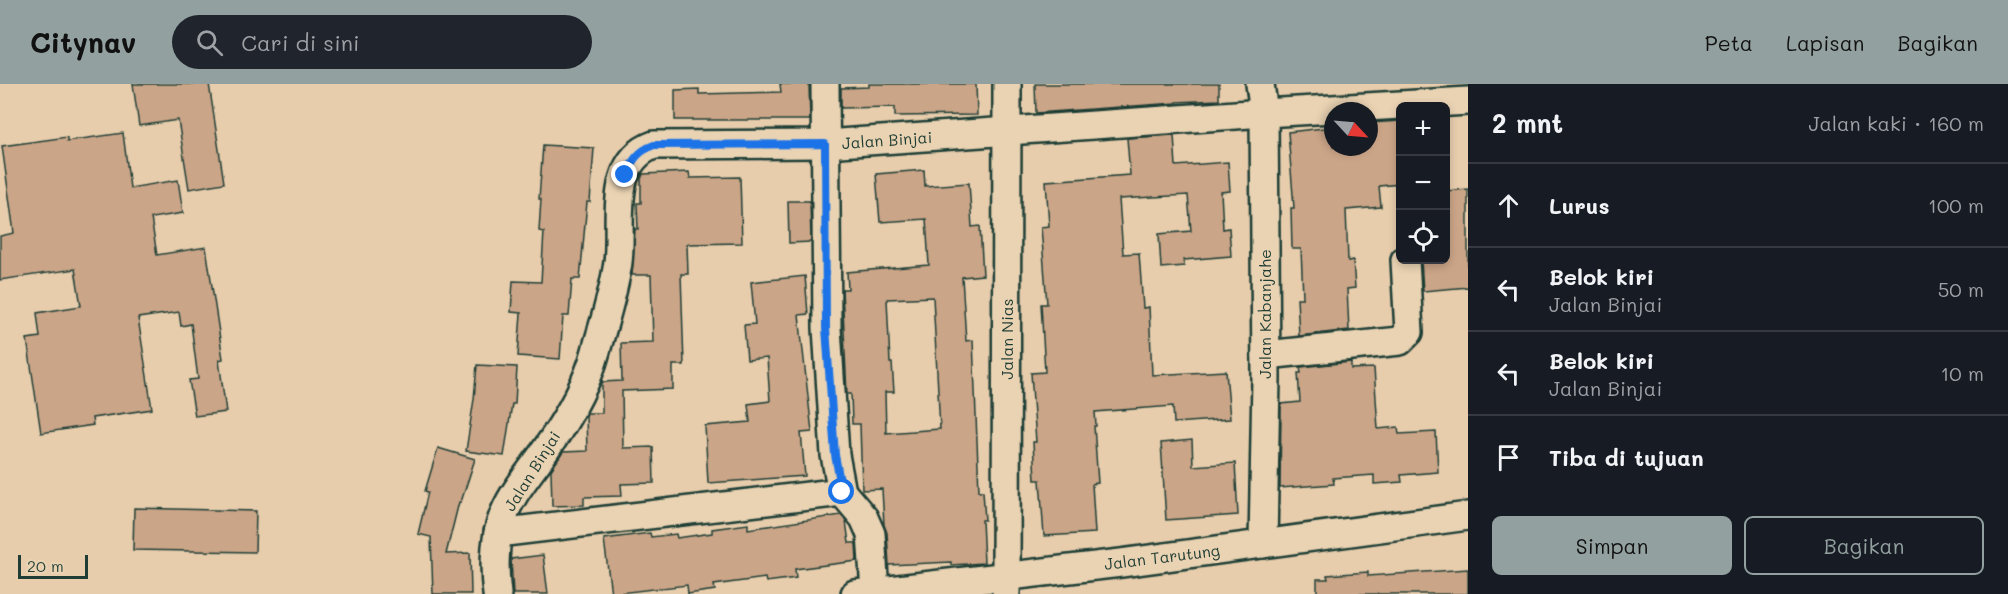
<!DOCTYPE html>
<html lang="id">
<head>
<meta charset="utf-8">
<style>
  body { margin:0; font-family:Mali,sans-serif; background:#20242c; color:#f1f3f6 }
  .controls { position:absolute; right:18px; top:18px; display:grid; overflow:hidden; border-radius:9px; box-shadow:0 3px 9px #0003 }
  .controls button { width:54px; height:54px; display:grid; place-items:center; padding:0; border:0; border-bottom:2px solid #363941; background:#171b24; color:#f1f3f6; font:30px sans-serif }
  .compass { position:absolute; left:1324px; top:18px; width:54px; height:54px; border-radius:50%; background:#171b24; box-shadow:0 3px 9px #0003; rotate:116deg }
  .scale { position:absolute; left:18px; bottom:15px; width:70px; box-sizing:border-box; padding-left:6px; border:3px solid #1f3d34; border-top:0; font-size:16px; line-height:21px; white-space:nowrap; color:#1f3d34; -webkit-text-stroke:4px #ead3b3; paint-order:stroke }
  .stop { position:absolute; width:18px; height:18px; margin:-14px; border:4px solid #1a73e8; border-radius:50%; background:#fff }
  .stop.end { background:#1a73e8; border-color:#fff; box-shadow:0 2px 6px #0008 }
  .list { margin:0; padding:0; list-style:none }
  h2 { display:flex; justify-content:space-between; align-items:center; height:78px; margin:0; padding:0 24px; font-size:26px }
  h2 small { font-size:20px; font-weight:400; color:#9ea1a6 }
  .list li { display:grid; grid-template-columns:39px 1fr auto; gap:18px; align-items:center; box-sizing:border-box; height:84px; padding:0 24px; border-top:2px solid #363941 }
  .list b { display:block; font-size:22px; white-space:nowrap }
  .list p { margin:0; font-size:20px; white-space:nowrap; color:#9ea1a6 }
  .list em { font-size:20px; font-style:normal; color:#9ea1a6 }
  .actions { display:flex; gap:12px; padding:18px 24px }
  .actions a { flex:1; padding:14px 0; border:2px solid #92a19f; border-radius:9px; text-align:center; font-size:21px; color:#92a19f }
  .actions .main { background:#92a19f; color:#111 }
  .icon { flex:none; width:33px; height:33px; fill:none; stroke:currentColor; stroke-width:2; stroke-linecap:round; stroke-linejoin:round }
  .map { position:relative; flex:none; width:1468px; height:510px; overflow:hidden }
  header { display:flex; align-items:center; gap:36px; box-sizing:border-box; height:84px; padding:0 30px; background:#92a19f; color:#111 }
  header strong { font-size:28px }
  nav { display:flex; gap:33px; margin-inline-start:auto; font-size:21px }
  .search { width:420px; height:54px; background:#20242c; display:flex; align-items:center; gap:15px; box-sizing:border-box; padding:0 21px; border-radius:33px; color:#9ea1a6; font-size:22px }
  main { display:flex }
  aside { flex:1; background:#171b24 }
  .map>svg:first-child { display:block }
  .building { fill:#cba588; stroke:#1f3d34; stroke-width:1.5; fill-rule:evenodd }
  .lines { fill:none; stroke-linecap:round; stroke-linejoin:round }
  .minor-casing { stroke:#1f3d34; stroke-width:32 }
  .minor { stroke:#ead3b3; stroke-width:27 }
  .route { stroke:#1a73e8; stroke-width:8 }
  .labels { text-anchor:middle; stroke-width:5; stroke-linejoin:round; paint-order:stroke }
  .street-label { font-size:16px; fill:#1f3d34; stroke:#ead3b3 }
</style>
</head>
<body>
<header>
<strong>Citynav</strong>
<div class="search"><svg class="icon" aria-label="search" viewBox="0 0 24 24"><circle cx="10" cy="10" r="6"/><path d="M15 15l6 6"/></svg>Cari di sini</div>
<nav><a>Peta</a><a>Lapisan</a><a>Bagikan</a></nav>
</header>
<main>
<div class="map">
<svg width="1468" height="510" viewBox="0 0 1468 510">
  <rect width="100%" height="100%" fill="#e8cdad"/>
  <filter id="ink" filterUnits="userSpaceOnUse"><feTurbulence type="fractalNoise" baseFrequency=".0167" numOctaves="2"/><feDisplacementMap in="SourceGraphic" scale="12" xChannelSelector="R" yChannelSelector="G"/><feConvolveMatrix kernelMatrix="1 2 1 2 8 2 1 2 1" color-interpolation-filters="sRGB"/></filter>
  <g filter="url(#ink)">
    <g class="building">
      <path d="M133,0h76l15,99 -35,6 -11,-69 -39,6z"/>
      <path d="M780,0h29l1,36h-135v-30l24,-1v5l82,-2z"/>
      <path d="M869,0h107l1,31 -82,1v-9l-54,1v-20l28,-1z"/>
      <path d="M1035,0h184v16l-43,2v1l-140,10z"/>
      <path d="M1401,37v63l-22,2 2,21 -35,3 2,51 5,-1 2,28 -8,1 2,41 -50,6 -2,-38h6l-2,-49h-9l-1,-41h3l-6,-76 45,-5v20h36v-24z"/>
      <path d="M123,49l7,55 48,-8 5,33 -32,5 6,37 49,-8 17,112 -4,1 7,52 -31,4 -6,-36 9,-1 -7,-55 -10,2 -2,-14 -41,6 14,91 -60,9 1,7 -52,8 -14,-94 13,-2 -3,-24 44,-7 -6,-37 -75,11v-44l14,-3 -12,-87 65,-9v4z"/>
      <path d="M1174,51l2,31 52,-4 2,29 -9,1 2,37 6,-1 2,28 -47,4v6l-23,2 -2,-34 32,-3 -3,-36 -69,4 4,55 16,-1 4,55 6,-1 3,68 74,-4 4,48 -56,4 -1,-17 -78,6 1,14h-2l4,57 -6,1 3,49 -51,3 -4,-56h-5l-2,-38h3l-5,-69 14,-1 -4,-68h6l-6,-77 8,-1 -3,-45 84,-6 -3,-37z"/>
      <path d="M543,61l51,3 -4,54h-3l-7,77h-8l-3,37h-6l-3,43 -42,-3 3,-43 -10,-1 2,-31 28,1 3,-50 -5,-1 2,-32h-2z"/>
      <path d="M924,86l1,16 44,-3 3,44 8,-1 3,49 -21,2 4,64 7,-1 6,151h4l2,29h-3l2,43 -33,2v-3l-62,3 -2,-32 -3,-8 -2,-36 -20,1 -2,-66h-8l-1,-30h-4l-5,-105h6l-1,-17 82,-7 -3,-46 -46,3 -4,-48zM933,213l7,132 -54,4 -1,-41h9l-2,-29h-2l-3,-64z"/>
      <path d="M689,88l1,6 50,-1 2,66 -55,1 1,30h-7l3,91h-11v24l-51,2 1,57 30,-1 1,36 -33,1 1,12 -38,1v8l-32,1 -1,-36 12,-18 24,-1 -1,-35 1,-3h15v-31l20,-1 -1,-38 32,-1 -2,-67h-19l3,-46h3l-1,-26h4v-24l2,-5z"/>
      <path d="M1468,105v98l-45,4 -2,-31h25v-69z"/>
      <path d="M788,117h22l1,41 -22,1z"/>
      <path d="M805,192l3,38 -9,1 13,117 -11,1 4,43 -97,7 -3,-57 45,-4 -2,-18 22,-3 -3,-43 -20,2 -3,-35 11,-1 -4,-42z"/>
      <path d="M1351,278v7l23,-1 4,61 20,-2 1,7 37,-2 2,40 -37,3 1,7 -28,2v-9l-41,3 1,6 -54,4 1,-84 19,-2 -2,-29h3l-1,-6z"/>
      <path d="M477,281l40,2 -2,37h-3l-8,52 -38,-5 8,-52z"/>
      <path d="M1192,356l1,26 42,-3 3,52 -72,5 -5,-77z"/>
      <path d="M438,364l37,11 -14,43h-2l-13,52 24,-1 1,41h-38l-2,-57 -13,-3 10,-42 -3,-1z"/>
      <path d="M134,424l122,3 -1,41 -122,-2z"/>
      <path d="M841,431l5,6 3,22h7l1,18 -62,8 1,9 -30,4 -1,-4 -51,7 1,5 -27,4 -1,-9 -76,9 -7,-55 46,-6 1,4 25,-3 1,4 35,-5v-4l36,-5v5z"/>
      <path d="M543,471l5,39h-35l-2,-35z"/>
      <path d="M1468,485v25h-151v-15h11l-1,-4 41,-3v4z"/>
    </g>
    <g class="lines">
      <g class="minor-casing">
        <g id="minor">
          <path d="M825,0l2,244 8,127 7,37 22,26 7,16 4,57"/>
          <path d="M1260,0l4,29 2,265 -3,166"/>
          <path d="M1266,271l134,-14 9,-9 -4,-72"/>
          <path d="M498,449l344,-41"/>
          <path d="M1006,509l1,-509"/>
          <path d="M497,510c-3,-22 -3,-51 4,-72 9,-28 30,-50 46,-74 20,-29 40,-62 49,-97 8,-29 18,-59 22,-89 5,-39 -11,-100 36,-117l171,-1 439,-31 204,-12"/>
          <path d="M855,510l266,-31 347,-47"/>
        </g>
      </g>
      <use href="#minor" class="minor"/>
    </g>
  </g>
  <g class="lines" filter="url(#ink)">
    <path class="route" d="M625,91c8,-15 13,-24 29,-30l171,-1 1,184 9,127 7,37"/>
  </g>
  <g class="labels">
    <g class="street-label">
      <text transform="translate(887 56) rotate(-4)" y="6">Jalan Binjai</text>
      <text transform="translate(1265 230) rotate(-90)" y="6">Jalan Kabanjahe</text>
      <text transform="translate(1007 255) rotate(-90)" y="6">Jalan Nias</text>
      <text transform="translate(532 387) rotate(-58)" y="6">Jalan Binjai</text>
      <text transform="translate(1162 473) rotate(-7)" y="6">Jalan Tarutung</text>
    </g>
  </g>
</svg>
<div class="controls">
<button>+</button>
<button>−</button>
<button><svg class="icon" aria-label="locate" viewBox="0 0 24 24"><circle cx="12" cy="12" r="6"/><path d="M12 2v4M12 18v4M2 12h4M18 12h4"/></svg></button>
</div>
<svg class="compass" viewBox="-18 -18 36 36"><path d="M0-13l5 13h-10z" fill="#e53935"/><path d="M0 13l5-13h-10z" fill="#9ea1a6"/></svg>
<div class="scale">20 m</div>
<div class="stop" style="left:842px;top:408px"></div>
<div class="stop end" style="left:625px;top:91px"></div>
</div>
<aside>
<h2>2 mnt<small>Jalan kaki · 160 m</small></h2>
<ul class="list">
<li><svg class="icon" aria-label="ahead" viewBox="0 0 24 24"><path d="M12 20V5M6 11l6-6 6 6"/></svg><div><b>Lurus</b></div><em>100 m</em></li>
<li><svg class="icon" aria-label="left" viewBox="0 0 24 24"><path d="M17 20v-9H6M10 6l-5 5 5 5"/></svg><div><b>Belok kiri</b><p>Jalan Binjai</p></div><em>50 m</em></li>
<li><svg class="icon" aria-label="left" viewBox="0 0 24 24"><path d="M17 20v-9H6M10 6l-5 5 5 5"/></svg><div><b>Belok kiri</b><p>Jalan Binjai</p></div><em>10 m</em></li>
<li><svg class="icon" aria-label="arrive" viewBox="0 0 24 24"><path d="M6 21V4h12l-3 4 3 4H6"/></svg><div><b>Tiba di tujuan</b></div></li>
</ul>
<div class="actions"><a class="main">Simpan</a><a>Bagikan</a></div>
</aside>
</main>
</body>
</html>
